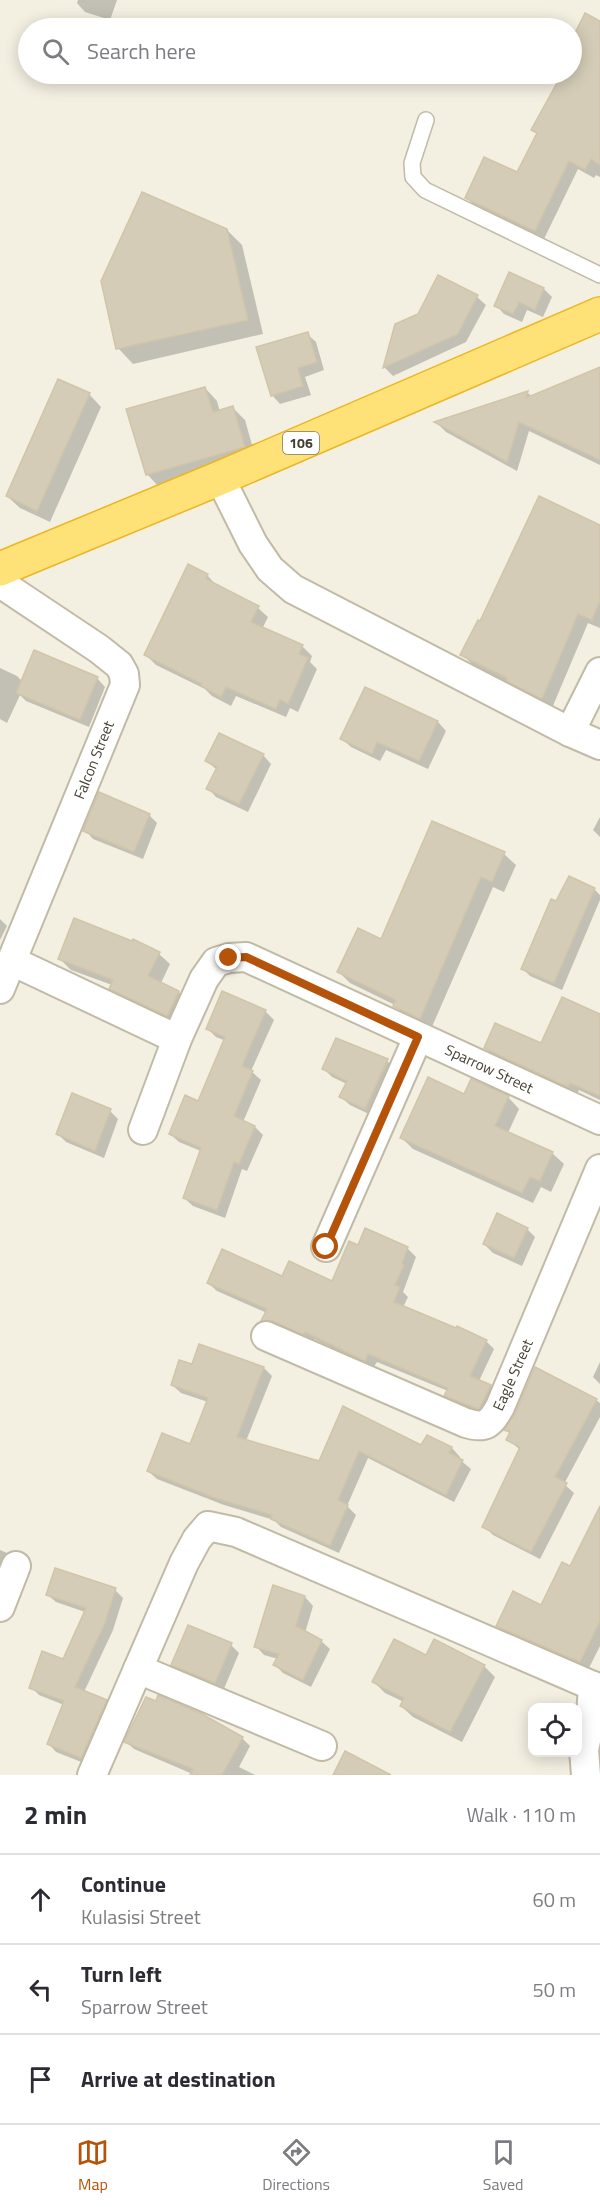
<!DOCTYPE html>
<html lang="en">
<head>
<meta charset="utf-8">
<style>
  body { margin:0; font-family:"Titillium Web",sans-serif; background:#f7f7f7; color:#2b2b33 }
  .controls { position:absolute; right:18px; bottom:18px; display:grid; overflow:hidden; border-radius:12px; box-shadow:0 3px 15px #0003 }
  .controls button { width:54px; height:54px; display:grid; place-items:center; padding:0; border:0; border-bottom:2px solid #e1e1e2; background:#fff; color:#2b2b33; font:30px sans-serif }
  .stop { position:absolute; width:18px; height:18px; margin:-14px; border:4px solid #b45309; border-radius:50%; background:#fff }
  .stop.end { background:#b45309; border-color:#fff; box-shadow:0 2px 6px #0008 }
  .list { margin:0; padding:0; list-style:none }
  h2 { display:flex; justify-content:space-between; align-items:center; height:78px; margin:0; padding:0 24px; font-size:26px }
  h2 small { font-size:20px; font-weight:400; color:#7c7c81 }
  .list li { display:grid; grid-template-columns:39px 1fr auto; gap:18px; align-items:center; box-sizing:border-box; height:90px; padding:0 24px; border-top:2px solid #e1e1e2 }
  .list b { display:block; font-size:22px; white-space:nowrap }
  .list p { margin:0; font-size:20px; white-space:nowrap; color:#7c7c81 }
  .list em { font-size:20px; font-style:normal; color:#7c7c81 }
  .icon { flex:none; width:33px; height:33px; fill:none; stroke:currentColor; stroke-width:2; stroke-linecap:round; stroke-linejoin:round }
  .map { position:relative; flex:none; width:600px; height:1775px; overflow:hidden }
  .search { position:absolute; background:#fff; box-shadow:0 3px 15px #0003; left:18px; right:18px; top:18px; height:66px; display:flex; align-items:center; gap:15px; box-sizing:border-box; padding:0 21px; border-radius:33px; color:#7c7c81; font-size:22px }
  .sheet { height:348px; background:#fff }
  nav { display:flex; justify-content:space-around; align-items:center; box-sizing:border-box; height:84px; border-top:2px solid #e1e1e2; background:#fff; font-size:16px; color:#7c7c81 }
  nav a { display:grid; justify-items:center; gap:3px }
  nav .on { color:#b45309 }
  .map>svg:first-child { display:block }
  .shadow { fill:#0003 }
  .building { fill:#d4ccb6; stroke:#d1c5a9; stroke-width:1.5 }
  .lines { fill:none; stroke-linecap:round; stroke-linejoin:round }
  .service-casing { stroke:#c1bba6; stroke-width:18 }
  .minor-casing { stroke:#c1bba6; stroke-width:32 }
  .trunk-casing { stroke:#ecb622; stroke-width:36 }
  .service { stroke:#fff; stroke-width:15 }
  .minor { stroke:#fff; stroke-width:28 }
  .trunk { stroke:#ffe277; stroke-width:33 }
  .route { stroke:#b45309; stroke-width:8 }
  .labels { text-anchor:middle; stroke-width:4.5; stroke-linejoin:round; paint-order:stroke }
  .shield { fill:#fff; stroke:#7c7970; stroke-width:1.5 }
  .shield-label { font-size:14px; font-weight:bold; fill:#443f32 }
  .street-label { font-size:15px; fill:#443f32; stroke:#fff }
</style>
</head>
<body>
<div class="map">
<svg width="600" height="1775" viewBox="0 0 600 1775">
  <rect width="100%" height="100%" fill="#f3efe1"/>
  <g class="shadow">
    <path d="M78,0h39l-7,20 -25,-8 -8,-9z"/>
    <path d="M586,15l14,8v154l-4,-2 -2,3 -16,-9 -34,70 -68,-32 -9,-9 50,-24 21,-39 -5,-5 30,-56h9v-30z"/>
    <path d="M227,230l15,15 21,89 -130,30 -15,-16z"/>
    <path d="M439,277l38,20 9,8 -20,37 -73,34 -8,-8 11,-43 23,-9z"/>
    <path d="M544,289l8,8 -9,20 -16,-7 -5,12 -18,-8 -8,-9z"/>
    <path d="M307,334l9,8 8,28 -19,7 6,18 -31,9 -8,-9z"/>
    <path d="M600,368v97l-71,-34 -12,40 -71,-39 -9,-9 90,-31 5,5z"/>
    <path d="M205,388l12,13 3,11 13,-4 12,12 11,39 -97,28 -12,-13z"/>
    <path d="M89,394l12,13 -51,115 -30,-14 -13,-12z"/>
    <path d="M600,526v102l-12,-5 -36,85 -80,-44 -10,-10 19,-31z"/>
    <path d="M207,575l10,11 41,22 10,9 -6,12 40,17 10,10 -2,6 7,7 -19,43 -8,-4 -4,9 -50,-21 -5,10 -19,-10 -7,-7 -49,-24 -10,-10z"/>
    <path d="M0,668l17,8 6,6 74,-4 8,9 -16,40 -63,-26 -6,-6 -13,28 -7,-4z"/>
    <path d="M366,689l72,33 8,9 -18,38 -42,-19 -6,11 -29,-14 -9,-8z"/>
    <path d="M263,755l8,9 -23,48 -32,-15 -8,-9 9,-18 -10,-9z"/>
    <path d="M149,815l8,8 -14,36 -50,-20 -8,-9z"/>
    <path d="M600,817v20l-7,-7z"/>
    <path d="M433,823l71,31 12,11 -12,27 -11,-5 -62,142 -25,-11 -11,-13 -45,-22 -11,-11 42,-31z"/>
    <path d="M594,889l6,6v5l-38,90 -32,-14 -7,-7 33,-66z"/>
    <path d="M0,919l7,7 -7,14z"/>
    <path d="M159,954l11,10 -9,19 18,9 10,11 -11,23 -57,-27 -10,-11 1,-3 -41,-15 -11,-11z"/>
    <path d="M265,1011l9,9 -23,51 10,9 -18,42 12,5 8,8 -16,36 -5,-2 -17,49 -32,-12 -9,-8 17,-47 -22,-9 -9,-8 29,-31 27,-62 -10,-4 -9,-9z"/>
    <path d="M600,1016v84l-21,-10 -2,5 -83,-38 -8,-9 56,-3z"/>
    <path d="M387,1061l8,8 -22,47 -23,-11 -9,-8 6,-13 -15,-7 -8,-8z"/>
    <path d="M465,1096l43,1 11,12 -11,24 44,20 12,11 -13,28 -10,-5 -8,16 -120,-54 -11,-11z"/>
    <path d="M110,1111l8,8 -14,39 -38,-16 -8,-8z"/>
    <path d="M527,1229l8,8 -13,29 -29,-13 -9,-9z"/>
    <path d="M366,1230l42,19 8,8 -13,35 5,5 -5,10 83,34 8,8 -15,32 12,5 8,8 -12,22 -33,-12 -8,-9 2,-4 -71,-29 -4,6 -59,-29 -1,3 -42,-14 -8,-8 4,-7 -50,-22 -9,-8 75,-5 50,5 26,-36z"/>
    <path d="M600,1362v22l-7,-7z"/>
    <path d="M193,1366l71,2 8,8 -26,65 74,22 24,-55 78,39 5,-10 25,11 8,9 -1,2 12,10 -17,33 -86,-44 -21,48 9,9 -17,38 -58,-26 -7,-7 -50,-15 -67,-26 -9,-8 43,-25 17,-44 -27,-9 -9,-8z"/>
    <path d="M596,1400l4,3v14l-36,67 10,9 -34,66 -47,-24 -9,-9 36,-76 -12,-11 3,-5 -5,-4z"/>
    <path d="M600,1514v132l-12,24 -82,-36 -8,-8 43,-19 29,-39z"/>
    <path d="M0,1550l7,3 10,10 -17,31z"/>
    <path d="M274,1587l31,10 8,9 -8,27 16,8 9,8 -19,38 -28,-14 -8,-8 3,-6 -14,-4 -8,-9z"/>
    <path d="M115,1590l8,8 -10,32 -29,62 22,9 8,8 -25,56 -33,-13 -7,-8 15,-39 -25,-10 -8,-8 33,-26 21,-49 -29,-10 -8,-7z"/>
    <path d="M231,1645l8,8 -16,38 -42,-18 -8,-8z"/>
    <path d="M427,1657l57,9 11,11 -33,65 -49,-25 -12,-11 3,-4 -19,-9 -11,-11z"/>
    <path d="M242,1738l8,8 -11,21 16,8h-60l-61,-26 -8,-7z"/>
  </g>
  <g class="building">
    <path d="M585,13l15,8v144l-9,-6 -6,11 -16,-9 -34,70 -70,-33 19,-41 33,15 20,-39 -6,-3 31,-56h10v-35z"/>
    <path d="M142,192l85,37 21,91 -132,29 -15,-68z"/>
    <path d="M509,272l35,16 -9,22 -16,-8 -6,12 -19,-8z"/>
    <path d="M438,275l40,20 -20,39 -75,34 12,-44 23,-10z"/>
    <path d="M308,332l9,30 -19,6 5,18 -32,10 -15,-49z"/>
    <path d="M600,367v93l-81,-38 -12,40 -73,-40 94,-31 -2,7z"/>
    <path d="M58,379l32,14 -53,118 -31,-15z"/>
    <path d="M205,387l8,25 20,-6 12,41 -99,28 -20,-66z"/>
    <path d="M539,496l61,29v76l-8,19 -14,-6 -36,85 -36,-18 1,-3 -47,-23 18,-35 2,1z"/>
    <path d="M188,564l20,10 -2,5 53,27 -8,16 52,23 -4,9 9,4 -20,46 -8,-5 -4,10 -50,-22 -5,10 -20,-11 1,-2 -58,-29z"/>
    <path d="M34,650l64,27 -18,43 -64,-27z"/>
    <path d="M365,687l73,34 -19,40 -42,-19 -5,12 -32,-15z"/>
    <path d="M219,733l45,21 -25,50 -33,-15 11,-22 -12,-6z"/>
    <path d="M99,792l51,22 -16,38 -51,-21z"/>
    <path d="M432,821l73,31 -13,30 -11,-5 -61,142 -27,-13 3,-6 -59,-28 21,-44 23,11z"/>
    <path d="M569,876l26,12 -41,95 -33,-14 30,-70 5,2z"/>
    <path d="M74,918l58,23 1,-2 27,13 -12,24 31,15 -12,25 -58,-27 4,-9 -55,-21z"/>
    <path d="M222,991l44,19 -24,56 11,5 -19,45 21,10 -16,38 -5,-2 -17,48 -34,-12 18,-50 -32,-14 16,-39 13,6 27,-64 -19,-8z"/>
    <path d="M562,997l38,17v82l-30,-13 -2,4 -84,-39 11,-25 46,20z"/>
    <path d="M336,1038l52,21 -23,50 -26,-12 8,-16 -25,-12z"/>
    <path d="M428,1077l36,17 7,-15 38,17 -14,30 58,26 -13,29 -10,-4 -8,16 -122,-55z"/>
    <path d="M72,1093l39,16 -16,42 -39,-17z"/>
    <path d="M497,1213l31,15 -14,30 -31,-14z"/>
    <path d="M365,1228l43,19 -6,17 2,1 -9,20 5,2 -6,15 62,26 1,-2 30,14 -17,36 21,9 -12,24 -35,-13 4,-8 -80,-34 -3,7 -60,-29 -1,3 -31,-14h-12l6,-12 -60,-26 15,-34 60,27 7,-15 43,20 17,-40 9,4z"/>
    <path d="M199,1344l65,23 -27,70 82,24 24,-55 78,39 6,-10 25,12 -3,6 14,7 -17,35 -87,-44 -21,49 10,5 -18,41 -59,-27 1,-4 -57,-17 -68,-27 15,-38 28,11 18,-46 -37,-13 8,-25 13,4z"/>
    <path d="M535,1367l62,32 -42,78 12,6 -36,69 -49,-25 38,-80 -14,-7 4,-8 -6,-2 11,-16z"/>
    <path d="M600,1506v115l-20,41 -84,-36 17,-35 28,14 21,-43 8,4z"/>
    <path d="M55,1568l61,20 -11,35 -30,64 32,13 -26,58 -34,-14 17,-43 -35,-13 13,-37 21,8 23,-51 -40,-13z"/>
    <path d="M273,1585l32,11 -9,30 26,14 -19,40 -30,-15 6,-11 -25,-7z"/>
    <path d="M188,1625l44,18 -17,40 -44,-18z"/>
    <path d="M394,1639l32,16 8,-16 51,26 -35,67 -50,-26 4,-8 -32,-16z"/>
    <path d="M158,1695l44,19 41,23 -21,38h-32l3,-6 -69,-27 22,-45 10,4z"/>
    <path d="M345,1751l46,24h-58z"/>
  </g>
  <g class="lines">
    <g class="service-casing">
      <path id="service" d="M426,120l-14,43 1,14 12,13 175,85"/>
    </g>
    <g class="minor-casing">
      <g id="minor">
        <path d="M220,478l33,66 17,25 23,20 277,143 30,13"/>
        <path d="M0,583l99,66 20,16 5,9 1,11 -125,304"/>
        <path d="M570,732l30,-60"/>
        <path d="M12,961l165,78"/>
        <path d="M143,1130l34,-91 27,-60 12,-17 13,-4 17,-1 354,163"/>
        <path d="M326,1247l92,-210"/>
        <path d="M266,1336l200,87c20,6 24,1 34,-16l100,-238"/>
        <path d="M0,1607l16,-41"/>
        <path d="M138,1669l184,77"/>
        <path d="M92,1775l92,-212 13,-24 11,-13 28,6 357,154"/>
        <path d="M586,1775l-2,-25 7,-34 2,-30"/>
      </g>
    </g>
    <g class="trunk-casing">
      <path id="trunk" d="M0,569l220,-91 380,-164"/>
    </g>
    <use href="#service" class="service"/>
    <use href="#minor" class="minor"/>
    <use href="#trunk" class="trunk"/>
  </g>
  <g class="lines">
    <path class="route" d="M229,958l17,-1 172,80 -92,210"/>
  </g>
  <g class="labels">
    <rect class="shield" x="283" y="432" width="36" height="22" rx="4.5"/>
    <g class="shield-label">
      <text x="301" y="448">106</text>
    </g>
    <g class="street-label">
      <text transform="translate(94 760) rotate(-68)" y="5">Falcon Street</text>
      <text transform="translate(489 1069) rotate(25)" y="5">Sparrow Street</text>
      <text transform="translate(513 1375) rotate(-66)" y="5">Eagle Street</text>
    </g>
  </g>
</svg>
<div class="controls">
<button><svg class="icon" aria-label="locate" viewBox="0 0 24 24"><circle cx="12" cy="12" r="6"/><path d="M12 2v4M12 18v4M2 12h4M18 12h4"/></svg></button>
</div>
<div class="stop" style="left:326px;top:1247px"></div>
<div class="stop end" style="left:229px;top:958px"></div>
<div class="search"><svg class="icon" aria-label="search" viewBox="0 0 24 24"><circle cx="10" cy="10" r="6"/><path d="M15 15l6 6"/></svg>Search here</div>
</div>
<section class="sheet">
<h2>2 min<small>Walk · 110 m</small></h2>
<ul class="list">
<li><svg class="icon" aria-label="ahead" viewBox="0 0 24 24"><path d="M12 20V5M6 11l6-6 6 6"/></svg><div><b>Continue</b><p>Kulasisi Street</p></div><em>60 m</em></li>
<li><svg class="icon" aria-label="left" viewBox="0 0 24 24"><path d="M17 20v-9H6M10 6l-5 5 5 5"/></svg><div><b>Turn left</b><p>Sparrow Street</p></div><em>50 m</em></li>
<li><svg class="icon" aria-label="arrive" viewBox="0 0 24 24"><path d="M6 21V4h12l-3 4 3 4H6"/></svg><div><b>Arrive at destination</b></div></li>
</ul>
</section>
<nav>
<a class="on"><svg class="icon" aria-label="map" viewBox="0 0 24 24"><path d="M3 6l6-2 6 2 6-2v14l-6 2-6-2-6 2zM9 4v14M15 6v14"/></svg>Map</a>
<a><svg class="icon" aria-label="directions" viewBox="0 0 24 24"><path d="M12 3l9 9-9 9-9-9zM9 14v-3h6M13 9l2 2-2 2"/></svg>Directions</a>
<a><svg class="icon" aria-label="saved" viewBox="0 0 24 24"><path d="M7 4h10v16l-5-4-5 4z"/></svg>Saved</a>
</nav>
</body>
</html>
